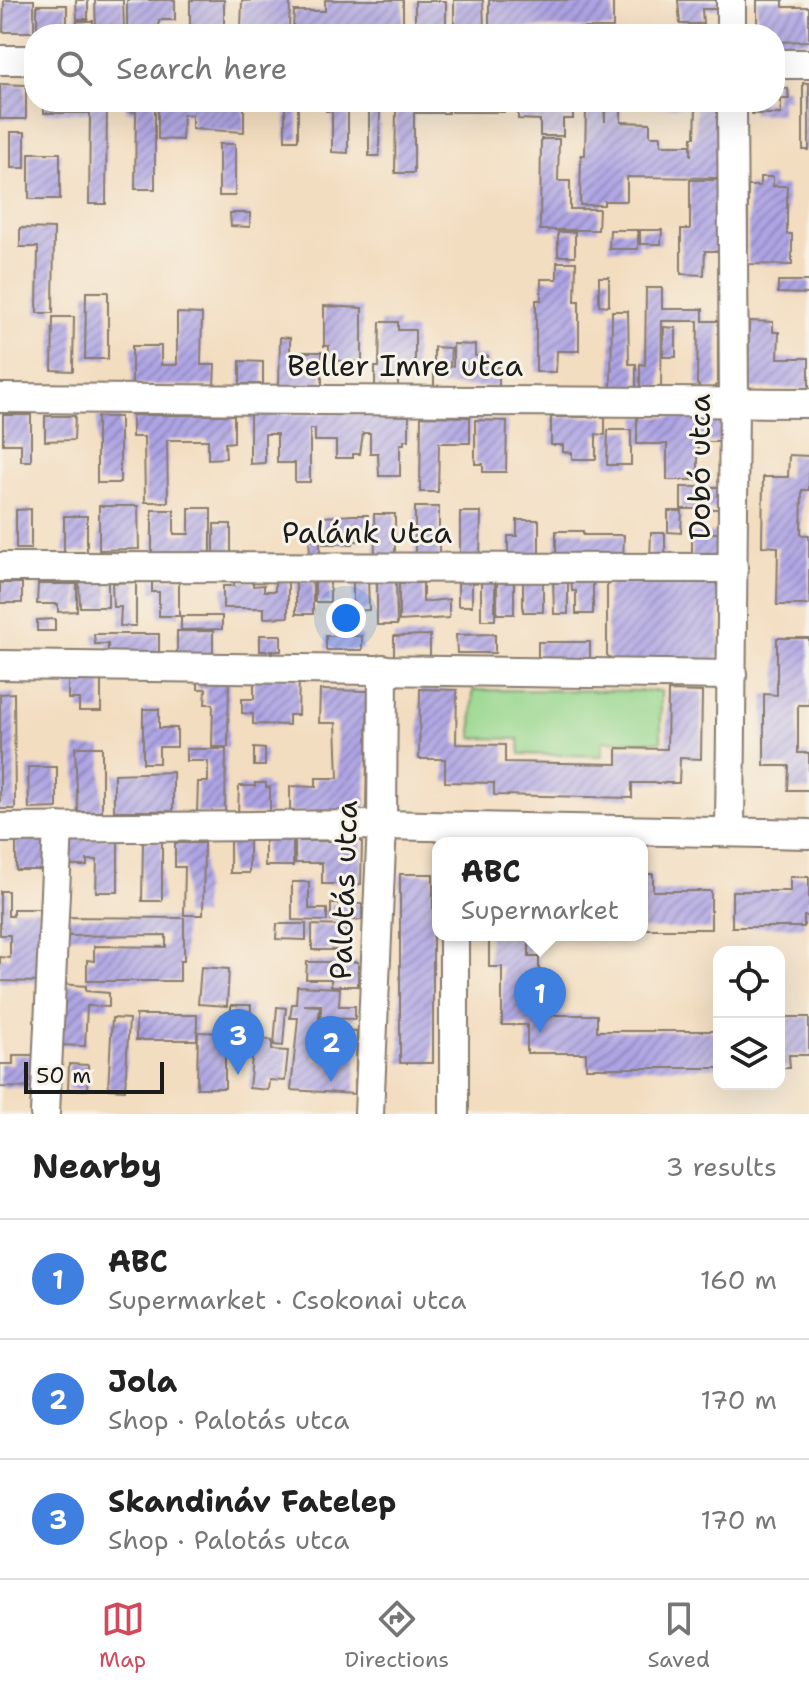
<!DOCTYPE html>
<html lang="en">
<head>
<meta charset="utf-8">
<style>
  body { margin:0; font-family:"Shantell Sans",sans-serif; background:#f6f6f6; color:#222 }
  .controls { position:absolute; right:24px; bottom:24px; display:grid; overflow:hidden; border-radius:16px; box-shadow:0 8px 32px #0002 }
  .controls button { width:72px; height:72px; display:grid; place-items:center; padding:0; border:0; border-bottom:2px solid #e0e0e0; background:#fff; color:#222; font:40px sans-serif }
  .scale { position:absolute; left:24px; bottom:20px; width:140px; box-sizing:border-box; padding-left:8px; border:4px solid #1c1c1c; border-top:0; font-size:22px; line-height:28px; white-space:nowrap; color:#1c1c1c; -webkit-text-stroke:6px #f7f3e8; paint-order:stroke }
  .you { position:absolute; left:346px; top:618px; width:28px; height:28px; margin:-20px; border:6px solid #fff; border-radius:50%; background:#1a73e8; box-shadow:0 0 0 12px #1a73e833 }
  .badge { display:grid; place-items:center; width:52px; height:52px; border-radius:50%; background:#d1495b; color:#fff; font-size:26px; font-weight:700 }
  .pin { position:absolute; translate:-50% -66px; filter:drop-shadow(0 2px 4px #0008) }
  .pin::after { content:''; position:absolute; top:42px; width:28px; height:24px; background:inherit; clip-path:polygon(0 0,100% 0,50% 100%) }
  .popup { position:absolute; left:432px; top:837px; width:216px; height:104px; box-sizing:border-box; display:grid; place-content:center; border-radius:16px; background:#fff; filter:drop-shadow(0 2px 6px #0005); font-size:26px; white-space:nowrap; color:#767676 }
  .popup b { font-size:30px; color:#222 }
  .popup::after { content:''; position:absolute; left:50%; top:100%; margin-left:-16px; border:16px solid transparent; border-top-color:#fff }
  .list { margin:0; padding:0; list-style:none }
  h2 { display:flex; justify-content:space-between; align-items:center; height:104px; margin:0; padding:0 32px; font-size:34px }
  h2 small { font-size:26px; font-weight:400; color:#767676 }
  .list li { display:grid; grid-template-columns:52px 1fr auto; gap:24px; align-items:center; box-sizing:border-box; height:120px; padding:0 32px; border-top:2px solid #e0e0e0 }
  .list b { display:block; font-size:30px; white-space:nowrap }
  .list p { margin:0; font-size:26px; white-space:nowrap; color:#767676 }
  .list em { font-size:26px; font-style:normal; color:#767676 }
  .icon { flex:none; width:44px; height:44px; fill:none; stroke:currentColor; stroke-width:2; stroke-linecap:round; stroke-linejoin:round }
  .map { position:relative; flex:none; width:809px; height:1114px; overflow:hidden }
  .search { position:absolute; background:#fff; box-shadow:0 8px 32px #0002; left:24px; right:24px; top:24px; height:88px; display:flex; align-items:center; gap:20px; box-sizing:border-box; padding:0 28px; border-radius:32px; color:#767676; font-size:30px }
  .sheet { height:464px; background:#fff }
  nav { display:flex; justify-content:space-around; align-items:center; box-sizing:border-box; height:112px; border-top:2px solid #e0e0e0; background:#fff; font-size:22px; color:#767676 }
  nav a { display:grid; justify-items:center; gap:4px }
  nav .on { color:#d1495b }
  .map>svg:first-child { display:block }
  .garden { fill:#98d78e; stroke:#5a7a55; stroke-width:2 }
  .building { fill:url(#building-hatch) }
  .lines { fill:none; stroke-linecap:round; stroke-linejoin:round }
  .minor-casing { stroke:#887c6e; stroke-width:32 }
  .minor { stroke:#fff; stroke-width:28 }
  .labels { text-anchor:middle; stroke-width:6; stroke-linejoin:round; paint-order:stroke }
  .street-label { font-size:30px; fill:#1c1c1c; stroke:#f7f3e8 }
</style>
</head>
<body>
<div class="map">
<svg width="809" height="1114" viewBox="0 0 809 1114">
  <defs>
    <pattern id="building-hatch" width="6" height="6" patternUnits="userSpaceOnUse" patternTransform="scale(2)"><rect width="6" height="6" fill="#aea4e4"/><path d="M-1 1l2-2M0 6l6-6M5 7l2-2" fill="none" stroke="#8d85b8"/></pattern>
  </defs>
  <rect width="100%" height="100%" fill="#f7f3e8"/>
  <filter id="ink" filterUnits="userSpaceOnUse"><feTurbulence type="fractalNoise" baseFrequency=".0125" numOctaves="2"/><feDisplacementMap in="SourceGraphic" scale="16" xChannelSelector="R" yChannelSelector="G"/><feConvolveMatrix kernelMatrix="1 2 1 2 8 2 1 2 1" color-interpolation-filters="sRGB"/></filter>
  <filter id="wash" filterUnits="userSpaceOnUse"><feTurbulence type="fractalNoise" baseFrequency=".006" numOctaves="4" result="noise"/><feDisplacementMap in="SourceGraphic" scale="32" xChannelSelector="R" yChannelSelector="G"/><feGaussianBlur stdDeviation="1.8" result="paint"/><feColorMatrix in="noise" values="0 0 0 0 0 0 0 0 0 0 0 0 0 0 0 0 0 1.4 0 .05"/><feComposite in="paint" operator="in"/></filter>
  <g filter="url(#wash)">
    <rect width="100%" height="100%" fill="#f3ddc0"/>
    <path class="garden" d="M473,690l188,1v50h-58l-1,15 -82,-2 -1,-15 -47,-1z"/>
    <g id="blocks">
      <g class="building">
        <path d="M4,0h30v32h-31z"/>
        <path d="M76,0h12v19h-11z"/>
        <path d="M95,0h28l1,30 -28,1z"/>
        <path d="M127,0h48v20h-16v13h-32z"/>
        <rect x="190" y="0" width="34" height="29"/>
        <path d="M268,0h22l-1,31 -48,-2 1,-28z"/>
        <path d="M325,0h78v29l-110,-1 1,-17h31z"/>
        <path d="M454,0h29l1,27h-30z"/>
        <rect x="489" y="0" width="124" height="28"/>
        <path d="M678,0h41v9h-17l1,15h-23z"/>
        <path d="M757,0h26v7h26v34l-34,1v-8h-18z"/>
        <rect x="415" y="1" width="31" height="27"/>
        <rect x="37" y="5" width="30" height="26"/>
        <rect x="77" y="21" width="16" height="11"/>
        <path d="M775,78l6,1v9l7,1 1,10h-8v15h-29v-12h23z"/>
        <rect x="803" y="83" width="6" height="67"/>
        <path d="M0,84l26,1v34h-26z"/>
        <path d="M44,102h63l-1,102h-17l1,-91h-46z"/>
        <path d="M126,102h29v87h-20l1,-77 -10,-1z"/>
        <path d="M158,102h86v30l-52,-3v-14l-9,-1 -1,26 -24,-1z"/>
        <path d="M285,102h26v5h-13v33h-13z"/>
        <path d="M326,102h22v51l-16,-1v-41h-6z"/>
        <path d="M354,102h94v11h-34v60h-19l1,-63h-16l-1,46h-10v-48h-15z"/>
        <path d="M452,102h121v17h-10v17h-23v-16l-22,-1v-13h-14v6h-52z"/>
        <path d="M605,102h20v5h-4v15l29,1v13h11v9h30v11l1,-19h3l1,-30h-40v-5h66l-1,76 -94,-1v24h-23v4h-24l1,-50h4l1,-47h18l1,14z"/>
        <rect x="11" y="132" width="14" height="36"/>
        <path d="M541,139h18l-1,42h12v28h29l-1,21h-58z"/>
        <rect x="219" y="144" width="16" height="52"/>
        <rect x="29" y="153" width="31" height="46"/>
        <path d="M760,177h13v9h14v48h5v31l-44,-1v-78h12z"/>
        <path d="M690,180h31l-1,71h-15l-1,24 -23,-1v-45h9z"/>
        <path d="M230,213h20v14l-19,-1z"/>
        <path d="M20,228l34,1 -1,84h-16l1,-66h-18z"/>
        <path d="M610,230h28v19h-29z"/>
        <path d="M640,230h22l-1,14h-21z"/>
        <rect x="558" y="232" width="17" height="24"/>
        <path d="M557,262h19l-1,39h4v50h-22l-1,21h-20v-72h5v-21h16z"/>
        <path d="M599,277h10v29l-10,-1z"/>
        <path d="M778,281h31v13l-31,-1z"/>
        <path d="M646,288h16v21h41v12h15v63l-6,5h-10l-5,-5 1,-63h-36l-1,66h-21v-23l5,1z"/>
        <path d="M86,292h22v67h-23z"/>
        <path d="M324,306l38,2v54l-33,-2v-14h-5z"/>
        <path d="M612,311h16l1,53h7v23h-25z"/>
        <path d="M177,313l25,1 -1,51h14l-1,21 -82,-1v-39h29v19h16z"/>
        <path d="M53,317h21l-1,54 -21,-1z"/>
        <path d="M749,321l24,1v10h6l-1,26h31v31l-61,-1z"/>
        <path d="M380,322h18v8h17v43h-17v13h-23v-19h4z"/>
        <path d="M664,327l12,1v29h-13z"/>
        <path d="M280,337l10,1v14h32v34h-43z"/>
        <path d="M453,344l22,1v11h13v11h11v20l-65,-1v-39l17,1 -1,18h3z"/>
        <path d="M240,361l23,1v22h-23z"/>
        <path d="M379,413v2l30,1v24h-5v4h-4v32h-21l-1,-23h-8v-20h-7l-3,21h-7v4h-17v-17h-21v-12h-5v53h-15v-19h-18v-29h-12v29l-15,1v-50z"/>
        <path d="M3,415h28v46h-10v-17h-18z"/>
        <path d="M132,415h102v27l-9,1 1,15 -18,1v-19h-41l1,62h-23l-1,-65h-12z"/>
        <path d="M45,416h30l-1,24 -29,1z"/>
        <path d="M421,416l49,1v26h-31l-1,49h-18z"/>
        <rect x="97" y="417" width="23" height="66"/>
        <path d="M551,417h54v18l-9,-1v25h-24v-6l-9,-1v-7h-12z"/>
        <path d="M637,417h86v25h-25v38h-31v-36h-30z"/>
        <path d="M475,420l32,1 -1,51h-23v-8h-8z"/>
        <path d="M608,430h23v35h-24z"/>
        <path d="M789,455l20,1v34h-7l-1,45h8v70h-32l1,-58 -16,-1 1,-69h25z"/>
        <rect x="681" y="487" width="45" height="22"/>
        <path d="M99,506h39l1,43 -40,1z"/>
        <rect x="415" y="507" width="24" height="50"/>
        <path d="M189,508h22v46l-59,1v-45h22v24h15z"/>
        <path d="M31,509v40h-15v-39z"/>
        <path d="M668,511h14l-1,22 -13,-1z"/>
        <path d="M460,512h21l-1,46h-20z"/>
        <path d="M374,514h21v42h-20z"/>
        <path d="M353,515h15v26h-15v3h-30v-27z"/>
        <rect x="64" y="516" width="23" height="36"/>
        <path d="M517,520h22v39h-31v-23h9z"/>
        <rect x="214" y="524" width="17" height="30"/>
        <path d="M556,531h27v4h41l-1,24h-67z"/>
        <path d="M651,533h14v26h-15z"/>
        <rect x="692" y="533" width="33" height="26"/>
        <path d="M309,539h11v14h-10z"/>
        <rect x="497" y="575" width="17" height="39"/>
        <rect x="481" y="576" width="14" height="44"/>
        <rect x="523" y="576" width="20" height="36"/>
        <path d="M571,576h22v38h-17v-23h-4z"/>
        <path d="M353,577h15l1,33 -16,1z"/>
        <path d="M377,577h19l1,48h-20z"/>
        <path d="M568,577v37h-14l-1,-36z"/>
        <path d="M711,577l8,11v69l-10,9 -93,-2 -9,-9v-69l10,-7z"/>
        <path d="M152,579h27v37h-20v-24h-7z"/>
        <rect x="315" y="579" width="15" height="23"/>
        <rect x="458" y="580" width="14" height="26"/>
        <path d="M234,581h19v5l11,-1v6h11v-10h13v36l-24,1v-10h-41v-22h11z"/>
        <path d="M313,581v33h-17v-32z"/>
        <path d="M79,582h29v25h-28z"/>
        <path d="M136,582v44h-16l1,-19h-8l-1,-24z"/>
        <rect x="0" y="583" width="22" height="20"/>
        <path d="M399,583h24v19l26,-3v19l-50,3z"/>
        <path d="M38,584h39v27l-19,1v-8h-21z"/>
        <path d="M181,616h41v13l-41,1z"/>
        <path d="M55,619v12h-18v-11z"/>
        <rect x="177" y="631" width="36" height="26"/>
        <path d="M94,634h65v21l-51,1v-12h-13z"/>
        <path d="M495,634v19h-38l-1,-18z"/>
        <rect x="260" y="635" width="21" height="16"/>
        <path d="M430,635v23l-36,-2v-20z"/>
        <rect x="326" y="636" width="36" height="14"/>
        <path d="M777,638h32v67h-11v48h11v37h-21l1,-24h-25v-72l13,1z"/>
        <path d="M538,642h52v19l-52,1z"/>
        <path d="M68,677h33v34h-22v-12h-11z"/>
        <path d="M198,677h31l-1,70h-16l1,-43h-8l1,-15h-8z"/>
        <path d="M254,677l45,1 -1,37h-9v10l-36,-1v-10l-11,-1v-14h12z"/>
        <path d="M420,689l37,1 -1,54 49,1v17l112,2v-16l50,1 1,-58 34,1 -1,67 -21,-1 -1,25h-47v15l-138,-3v-12l-49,-1v-23h-26z"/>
        <path d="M320,690l48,1 -2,122 -76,-1v-26l26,1v-9h22l-2,-55h-17z"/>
        <path d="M14,693l1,116h-15v-115z"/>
        <path d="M143,709h16v19h18v19h-18v16h-16z"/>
        <path d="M75,747h27v65h-24z"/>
        <path d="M254,748l11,1v17h-11z"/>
        <path d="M186,749h40l-1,65 -28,-1 1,-31h10v-21h-22z"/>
        <path d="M28,767h29v41l-28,1z"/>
        <path d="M173,772v39h-59v-37z"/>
        <path d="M255,783h11v4h4v27h-32l1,-28h16z"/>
        <path d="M16,837l34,1v32h-34z"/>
        <path d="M67,838h51v54h-22l1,-32h-10v6h-20z"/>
        <rect x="265" y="839" width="28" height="27"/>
        <path d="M143,841h19v60h-20z"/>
        <rect x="230" y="841" width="19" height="32"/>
        <path d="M295,841h67l-1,43h-39v-21h-27z"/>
        <path d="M175,843h29l-1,72h-19l1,-48h-10z"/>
        <rect x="400" y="874" width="33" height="189"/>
        <path d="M642,874h11v17h58v38h-69z"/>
        <path d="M790,877h19v39h-5v11h-72v-36h58z"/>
        <path d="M292,882h17v27h18v12l-35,-1z"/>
        <path d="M0,891h8v25h5v-7h26v8h5l-2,65 -42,-1v-24l10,1v-23h-10z"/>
        <rect x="331" y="904" width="31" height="16"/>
        <path d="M63,917l121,1v43h-4v20h-93v-21l7,1v-15l72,1v-12l-103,1z"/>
        <path d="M277,924h29v16l-30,-1z"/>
        <path d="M312,925l34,1v24h-34z"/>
        <path d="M489,935h40v22h10v58h58v16h122v37h-133v-15h-59v-28h-25v-58h-13z"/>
        <path d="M307,962h51v24h-27v-7h-25z"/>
        <path d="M201,967l28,2 -2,37 -29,-2z"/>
        <path d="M60,984l26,2v5l23,2v14l-22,-1 -2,40 -28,-1z"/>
        <path d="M297,986l43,2 -1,18h16v13l-34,-1v-13h-17l16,1 -5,54 19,1 2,-31 21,1 -2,63 -64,-4 7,-72h-8l2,-14h4z"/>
        <path d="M231,1005h20l-1,20h-19z"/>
        <path d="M277,1007l9,1 -3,38 -9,-1z"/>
        <rect x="136" y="1015" width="61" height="25"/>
        <path d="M779,1017h30v38h-20l1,13h-11z"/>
        <path d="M112,1018l17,1 -4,71 -17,-1z"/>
        <path d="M198,1032l27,1v55h-28z"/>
        <path d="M254,1038l18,2v10l16,1 -3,30 -16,-1 -1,10 -19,-2z"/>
        <path d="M13,1055h25l-1,33 -37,-1v-23h13z"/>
        <path d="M69,1064l19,1 -1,25 -19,-1z"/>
      </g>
    </g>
  </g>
  <g filter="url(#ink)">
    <use href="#blocks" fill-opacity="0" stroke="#887c6e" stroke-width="2"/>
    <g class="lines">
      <g class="minor-casing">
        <g id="minor">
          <path d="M731,0v34"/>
          <path d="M0,60h34"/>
          <path d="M775,64h34"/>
          <path d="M0,398l809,5"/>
          <path d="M0,567l733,1"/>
          <path d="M0,665l732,10"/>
          <path d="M0,828l382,-3 427,9"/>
          <path d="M730,832l4,-431 -2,-299"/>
          <path d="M45,1114l13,-287"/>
          <path d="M369,1114l13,-289 1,-156"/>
          <path d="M454,1114v-179"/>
        </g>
      </g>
      <use href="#minor" class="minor"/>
    </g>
  </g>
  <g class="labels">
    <g class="street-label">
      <text x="405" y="376">Beller Imre utca</text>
      <text transform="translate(700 467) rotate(-90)" y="10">Dobó utca</text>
      <text x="367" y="543">Palánk utca</text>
      <text transform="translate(344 890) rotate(-88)" y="10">Palotás utca</text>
    </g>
  </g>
</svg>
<div class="controls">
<button><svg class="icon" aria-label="locate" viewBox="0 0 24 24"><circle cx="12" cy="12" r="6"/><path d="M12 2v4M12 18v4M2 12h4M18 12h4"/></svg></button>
<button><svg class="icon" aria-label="layers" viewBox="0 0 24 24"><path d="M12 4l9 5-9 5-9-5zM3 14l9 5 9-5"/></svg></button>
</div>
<div class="scale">50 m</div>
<div class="you"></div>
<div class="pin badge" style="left:540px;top:1033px;background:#3f7fe0">1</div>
<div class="popup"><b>ABC</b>Supermarket</div>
<div class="pin badge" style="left:331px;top:1082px;background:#3f7fe0">2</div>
<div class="pin badge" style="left:238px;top:1075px;background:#3f7fe0">3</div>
<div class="search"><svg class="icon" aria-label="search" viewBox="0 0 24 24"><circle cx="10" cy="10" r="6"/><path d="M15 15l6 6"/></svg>Search here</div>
</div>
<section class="sheet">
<h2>Nearby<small>3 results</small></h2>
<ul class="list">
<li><span class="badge" style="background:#3f7fe0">1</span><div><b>ABC</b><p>Supermarket · Csokonai utca</p></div><em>160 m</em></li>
<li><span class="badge" style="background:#3f7fe0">2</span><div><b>Jola</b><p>Shop · Palotás utca</p></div><em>170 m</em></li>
<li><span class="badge" style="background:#3f7fe0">3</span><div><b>Skandináv Fatelep</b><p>Shop · Palotás utca</p></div><em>170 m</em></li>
</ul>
</section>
<nav>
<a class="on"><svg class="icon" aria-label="map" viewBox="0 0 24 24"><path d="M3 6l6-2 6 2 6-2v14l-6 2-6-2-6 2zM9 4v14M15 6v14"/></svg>Map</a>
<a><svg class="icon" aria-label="directions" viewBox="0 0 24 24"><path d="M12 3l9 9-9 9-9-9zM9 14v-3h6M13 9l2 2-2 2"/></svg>Directions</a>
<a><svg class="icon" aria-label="saved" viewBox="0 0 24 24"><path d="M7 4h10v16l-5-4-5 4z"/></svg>Saved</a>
</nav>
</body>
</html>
